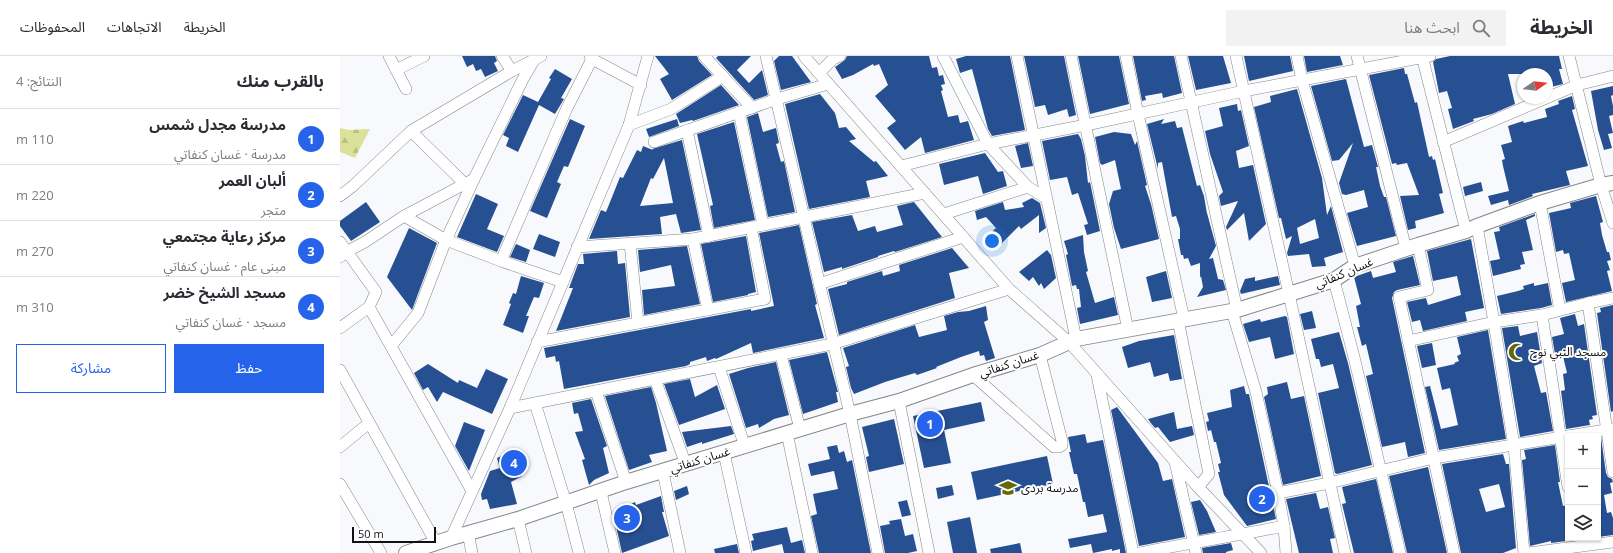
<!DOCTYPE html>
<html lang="ar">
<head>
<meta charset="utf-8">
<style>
  body { margin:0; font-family:"Open Sans","Noto Sans Arabic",sans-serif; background:#f2f2f3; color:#2b2b33; direction:rtl }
  .controls { position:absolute; right:12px; bottom:12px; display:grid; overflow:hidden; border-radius:0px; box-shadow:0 1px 3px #0004 }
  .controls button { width:36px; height:36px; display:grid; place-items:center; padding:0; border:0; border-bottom:1px solid #e1e1e2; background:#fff; color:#2b2b33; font:20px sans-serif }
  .compass { position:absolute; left:1177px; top:12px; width:36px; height:36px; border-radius:50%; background:#fff; box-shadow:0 1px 3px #0004; rotate:76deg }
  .scale { position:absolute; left:12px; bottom:10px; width:84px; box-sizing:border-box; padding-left:4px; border:2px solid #101112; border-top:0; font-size:11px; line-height:14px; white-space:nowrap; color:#101112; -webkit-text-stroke:3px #fff; paint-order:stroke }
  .you { position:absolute; left:652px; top:185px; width:14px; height:14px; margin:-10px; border:3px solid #fff; border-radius:50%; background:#1a73e8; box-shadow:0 0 0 6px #1a73e833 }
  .badge { display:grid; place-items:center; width:26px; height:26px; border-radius:50%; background:#2563eb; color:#fff; font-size:13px; font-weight:700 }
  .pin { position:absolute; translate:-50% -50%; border:2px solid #fff; box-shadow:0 1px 4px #0006 }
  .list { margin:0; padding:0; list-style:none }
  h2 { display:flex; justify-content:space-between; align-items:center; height:52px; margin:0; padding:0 16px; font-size:17px }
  h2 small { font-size:13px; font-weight:400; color:#7c7c81 }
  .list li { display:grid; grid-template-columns:26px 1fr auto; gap:12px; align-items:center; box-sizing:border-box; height:56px; padding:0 16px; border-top:1px solid #e1e1e2 }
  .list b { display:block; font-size:15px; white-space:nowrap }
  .list p { margin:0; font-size:13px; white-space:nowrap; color:#7c7c81 }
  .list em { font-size:13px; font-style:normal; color:#7c7c81 }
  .actions { display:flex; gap:8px; padding:12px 16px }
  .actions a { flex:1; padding:9px 0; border:1px solid #2563eb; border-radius:0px; text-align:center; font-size:14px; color:#2563eb }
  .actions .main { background:#2563eb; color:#fff }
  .icon { flex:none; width:22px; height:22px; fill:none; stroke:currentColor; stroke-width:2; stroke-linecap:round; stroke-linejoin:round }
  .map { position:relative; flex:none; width:1273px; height:497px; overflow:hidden; direction:ltr }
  header { display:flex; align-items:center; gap:24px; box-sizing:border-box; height:56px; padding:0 20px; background:#fff; border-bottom:1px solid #e1e1e2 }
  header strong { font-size:19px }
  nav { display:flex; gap:22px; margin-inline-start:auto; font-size:14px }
  .search { width:280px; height:36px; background:#f2f2f3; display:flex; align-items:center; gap:10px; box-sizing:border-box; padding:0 14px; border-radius:0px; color:#7c7c81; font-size:15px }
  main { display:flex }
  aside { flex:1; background:#fff }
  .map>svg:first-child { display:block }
  .forest { fill:url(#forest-firs) }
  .building { fill:#275092; fill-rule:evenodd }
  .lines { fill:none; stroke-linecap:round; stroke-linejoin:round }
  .minor-casing { stroke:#848689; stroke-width:12 }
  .tertiary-casing { stroke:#848689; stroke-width:16 }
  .minor { stroke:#fff; stroke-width:11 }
  .tertiary { stroke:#fff; stroke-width:14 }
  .labels { text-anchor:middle; stroke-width:4; stroke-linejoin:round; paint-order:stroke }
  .street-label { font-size:12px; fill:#101112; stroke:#fff }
  .poi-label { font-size:12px; fill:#101112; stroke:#fff; text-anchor:start }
</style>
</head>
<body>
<header>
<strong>الخريطة</strong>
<div class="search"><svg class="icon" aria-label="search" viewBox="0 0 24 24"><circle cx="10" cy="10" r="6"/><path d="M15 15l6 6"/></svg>ابحث هنا</div>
<nav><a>الخريطة</a><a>الاتجاهات</a><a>المحفوظات</a></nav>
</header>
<main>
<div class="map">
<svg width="1273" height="497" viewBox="0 0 1273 497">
  <defs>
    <pattern id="forest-firs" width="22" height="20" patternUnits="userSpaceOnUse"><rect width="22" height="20" fill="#dbe198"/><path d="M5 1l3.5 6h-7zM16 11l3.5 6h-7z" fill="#bbc082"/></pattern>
  </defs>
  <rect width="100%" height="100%" fill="#f7f9fc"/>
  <path class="forest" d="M0,72l9,2 21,-1 -15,29 -15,-6z"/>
  <g class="building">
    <path d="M122,0h33l2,5 -3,2 4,8 -13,6 -4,-8 -5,2 -3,-7 -6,3z"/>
    <path d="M315,0h42l2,5 13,14 -40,25 -12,-21 9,-5z"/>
    <path d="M378,0h33l-14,14 12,13 13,-13 6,25 -14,5 -38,-42z"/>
    <path d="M439,0h13l19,26 -30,8 -7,-29z"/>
    <path d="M507,0h82l3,12 5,-1 2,9 4,-1 2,9 -4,1 2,5 -2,1 7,26 10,-2 2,8 8,-2 6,19 -49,13 -4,-16 -16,13 -18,-22 9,-7 -21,-25 13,-11 -9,-21 -5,2 -1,-2 -20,11 -11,4 -7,-12 10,-7z"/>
    <path d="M626,0h44l15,74 -33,6 -4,-7 -16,-60 -12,4 -4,-14z"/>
    <path d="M684,0h40l12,59 -7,2 -2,-8 -19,6 -3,-10 -10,2z"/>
    <path d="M738,0h41l10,48 -39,10z"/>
    <path d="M793,0h41l8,37 -19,5 -1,-5 -17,3 1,4 -4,1z"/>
    <path d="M848,0h35l8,27 -35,7z"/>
    <path d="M904,0h46l3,15 -44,10z"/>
    <path d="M964,0h36l3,9 -36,7z"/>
    <path d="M1110,0h109l3,13h-3l4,15 -16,4v-14h-39l7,30 -23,10 -19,5 1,2 -21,8 -5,-20 4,-1 -5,-17 -8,2 -6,-31 3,-3z"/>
    <path d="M1064,12l1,6h2l8,29 2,-1 12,55 3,-1 1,4 2,-1 8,34 -4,1 5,19 -29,8 1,7 -8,2 -8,-34 19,-1 -12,-32 -10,2 -1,-2 -4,1 -23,-89z"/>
    <path d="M215,13l17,10 -11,19 3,1 -9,15 -16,-9 -21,47 -12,-6 3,-8 -6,-3 20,-40 15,7 13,-23 -2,-1z"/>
    <path d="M1006,23l18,68 8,-2 6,22h-2l4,19 4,11h2l10,39 -39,10 -10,-33 21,-6 -4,-17 -18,5 -4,-1 -3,-11 14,-40 -14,17 -7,1 -21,-75z"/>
    <path d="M381,29l18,20 -46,16 -1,-1 -12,3 -4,-9z"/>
    <path d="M1273,30v9l-2,1 2,10v9l-4,1 4,17 -5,1 4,14 -8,2 -6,-20 -7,-39z"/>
    <path d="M957,33l25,89 5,37 4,-9 12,46 -19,6 2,8 -14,1 -3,-13 -21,2 -1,-3 5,-17 -6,3 -5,-21h-2l-25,-111 17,-5 -1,-6zM975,163l4,19 -19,6 -3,-16z"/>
    <path d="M480,38l15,19 4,15 7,-1 10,12 -7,2 25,21 2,-1 12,15 -22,5 4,16 -61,12 -24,-105z"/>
    <path d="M1232,40l3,13 -3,1 16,56 -22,5 4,14 -38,9 1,2 -24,9 -1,-5 -17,5 -3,-9 21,-5 -6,-25 -1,-6 3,-1 -4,-14 11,-3 -4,-16 15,-5 1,2 23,-6 -2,-8 14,-5 -1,-3z"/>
    <path d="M897,48l1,7 3,-1 8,36 -13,5 3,17 14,-3 13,59 -17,17 -5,-28 -17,17 -1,-3 12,-26 -17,5 -2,-10 4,-4 -13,-38 -5,-23 18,-5 -4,-18z"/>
    <path d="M418,57l5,19 13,-4 3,15 -3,1 5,18 3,-1 11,51 -27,5 -21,-100z"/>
    <path d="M230,63l15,7 -17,41 -4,-1 -7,16 4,2 -14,34 -17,-7z"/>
    <path d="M337,63l2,7 -30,11 -3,-8z"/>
    <path d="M824,63l-3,5 14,-3 2,7 5,-1 15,59 3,-1 4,11 3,18v-1l9,33 -7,13 4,-1 5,21 5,1 3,10 -29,7 6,-10 -2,-11 -1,2v-15l-9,3 -3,-8 -4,1 -1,-4h-2l-3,-16h2v-10l-4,-13 -4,1 -10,-55 -4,1v6l-11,-45z"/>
    <path d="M394,66l21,98 -41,8 -4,-22 3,-1 -16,-71z"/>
    <path d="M774,76l17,2 4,11 2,-4 10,44 -2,1 6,18 8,35 -38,10 -7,-21 -5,-24 4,-13 8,-2 -6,-29 -13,5 -2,-2 -5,-26z"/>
    <path d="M738,78l3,5 4,17 3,27 2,-1 10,49 -13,4 -3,-10 4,-1 -10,-31 -6,2 -5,-18 -17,3 -8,-39z"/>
    <path d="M342,84l19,90 -20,3 -5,-19 -16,3 2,17 -73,5 12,-29 5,2 14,-35 3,1 14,-28 4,2 2,-6 10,4 -1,-1zM324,102l9,45 -33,3 11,-28 2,1z"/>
    <path d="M688,87l5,23 -12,2 -6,-22z"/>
    <path d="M645,97l13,19 5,-1 4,15 -24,8 -5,-18 -34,9 -5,-21z"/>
    <path d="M1141,126l2,9 -18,5 -2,-9z"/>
    <path d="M136,138l22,10 -11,25 17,7 -7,16 -40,-15z"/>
    <path d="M1256,140l7,26 -3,1 2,12 5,17h2l2,8 -4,1 3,9 -3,1 5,20 -46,11 -4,-19 13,-3 -6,-27 -5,1 -1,-4 -7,2 -7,-39 22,-5 -1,-5z"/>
    <path d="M692,142l8,5 6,25 -7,5v-18l-18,14 -2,-3 -24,24 -11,-11 12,-11 -10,-11 -9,3 -2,-9 28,-9 2,8 19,-3 -2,-4z"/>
    <path d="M26,146l14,20 -29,19 -11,-15v-5z"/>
    <path d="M574,146l28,35 -47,15 -1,-1 -16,5v1l-36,12v-2l-18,5 -12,-50 40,-7 6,16 17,-5 2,6 26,-7 -6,-19z"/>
    <path d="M1195,158v2l-9,4 7,30 -11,2 3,12 -5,1 1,4 -28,7 -3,-15 10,-2 -6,-27 6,-1 -1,-4z"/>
    <path d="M459,169l18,79 -2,1 9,33 -71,15 -2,-10 -35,16 -1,-1 -8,3 -1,-4 -16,5v2l-4,2 -122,23 -5,-28 -3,1 -1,-6 -9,2 -2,-10 207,-39v2l23,-5 -15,-73z"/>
    <path d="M69,172l28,15 -25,67 -25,-33z"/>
    <path d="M199,178l21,8 -5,15 -22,-8z"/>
    <path d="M743,179l1,17 4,19 -2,1 9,31 19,-6 4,18 -38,9 -3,-16 4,-1 -2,-18h-2l-1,-4 -4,1 -6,-31 2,-1 -4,-13z"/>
    <path d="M406,180l10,56 -8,2v1l-35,7 -12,-58z"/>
    <path d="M1131,183l13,69 -19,4 2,9 -44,10 -3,-11 -8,2 -5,-20 19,-4 2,7 33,-10 -4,-19 -24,5 -6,-30z"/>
    <path d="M176,188l14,6 -4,12 -16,-5z"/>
    <path d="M347,190l13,58 -56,11 -2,-25 33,-4 -4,-21 -31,7 -2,-22z"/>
    <path d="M612,192l17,20 -20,5 6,25 -116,37 -11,-46 19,-5v-2l35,-11 1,5 17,-5 -1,-6z"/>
    <path d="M707,194l4,5 5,23 -12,11 -3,-6 -2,3 -6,-9 -4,4 -10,-9z"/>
    <path d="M277,195l1,13 7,-1 5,54 -74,14 17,-43h-4l9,-24h6l-1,-10z"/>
    <path d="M1073,200l7,29 -23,5 -3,2 -2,6 33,155 -17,4 -3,-15 -23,5 -16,-71 7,-2 -7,-30 -4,2 -5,-19h3l-4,-21 5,-2 -7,-27 17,-6 2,7 23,-6 -3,-10z"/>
    <path d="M826,215l6,27 -20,4 -6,-25z"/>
    <path d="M181,220l23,7 -5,15 -5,-1 -8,19h3l-6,17 -20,-8 8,-21 -2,-1 4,-10 3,1z"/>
    <path d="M938,220l2,9 -39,9 -1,-3 5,-12 10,-2v4z"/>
    <path d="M1194,227v3l14,-3 4,22 -11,3 -40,6 -4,-18 21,-5 6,-2 -1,-3z"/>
    <path d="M1273,249v106l-2,1 -14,-99 4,-1 -1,-4z"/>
    <path d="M646,250l2,14 -4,2 11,36 -9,3 -2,-6 -4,1 -1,-5 -18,6 -25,10 1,1 -20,7 -2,-2 -30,9 -31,12 -3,-6 -5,-21 3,-1 -6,-18 72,-23 4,12 28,-7 -3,-14 14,-4 11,-1z"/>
    <path d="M972,255l4,17 -12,2 -4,-16z"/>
    <path d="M1235,258l3,12 6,-2 13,91 -5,1 1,3 -4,1 1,5 -24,4 -5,-38 4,-1 -2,-16 4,-1 -5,-21 -7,2 -3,-17 12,-3 -4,-16z"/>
    <path d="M945,260l2,1 7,37 -19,5 -5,-22 -21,5 -6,-18 17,-5 1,3z"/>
    <path d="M1178,270l2,10 17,-4 5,31 -8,3 7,27 5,-1 7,39 -33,6 -18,-109z"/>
    <path d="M1148,274l18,109 -67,11 -14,-63 5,-1 11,43 17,-4 -8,-37 -8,2 -5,-22 18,-4 -1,-1 5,-2 -2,-5 4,-2 -4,-17z"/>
    <path d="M999,276l9,31 24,102 -35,9 -2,-1 -17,-80 21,-5 -6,-24 -12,3 -2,-8h-3l-5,-20z"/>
    <path d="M834,279l8,44 -12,2 -2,-8 -14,4 -4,-15 -22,6 -6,-21 17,-6z"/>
    <path d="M1092,287l4,22 -14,3 -5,-22z"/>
    <path d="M487,296l11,40h-2l2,10 -35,12 -14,-54z"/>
    <path d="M436,306l13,53 -15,4 -15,9 -1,-4 -12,4 -17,-54 19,-6z"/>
    <path d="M88,308l30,19 1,-3 18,8 9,-19 22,10 -16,35 -49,-22 -6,10 -9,-15 -5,3 -9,-17z"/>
    <path d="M350,323l5,18 22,-12 8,24 -46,16 -15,-41z"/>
    <path d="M947,326l4,17 13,-3 17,80 -38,9 -19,-88 4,-3 -1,-7z"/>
    <path d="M904,330l2,8h3l27,125 -29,7 -23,-31 -6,-23h2l-2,-8 3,-1 -5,-21h-2l-3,-12 -3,1 -2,-9 3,-1 -2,-8 25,-6 -2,-17z"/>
    <path d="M311,331l5,16 11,48 -18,4 3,7 -23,8 -24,-74z"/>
    <path d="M251,343l16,47 -4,2 6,25 -15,7 -5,5 -7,-25 3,-1 -10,-27 8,-1 -5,-18 -4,1 -2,-11z"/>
    <path d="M641,346l4,19 -41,9 7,33 -27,5 -11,-52z"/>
    <path d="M777,351l41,56 5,18 9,-2 13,58 -46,9 -28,-136z"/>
    <path d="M834,356l3,17 15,-3 2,9 -24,7 -12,-15 -3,1 -5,-6 -2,-3z"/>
    <path d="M554,363l10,45 -35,8 -3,-15 3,-1 -7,-29z"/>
    <path d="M124,366l21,8 -16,41 -14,-25z"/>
    <path d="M391,370l3,8 -32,10v-2l-15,5 -5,-15z"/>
    <path d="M745,378l2,9 16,-3 23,113h-6v-4l-8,2v-2l-19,4 -2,-9 -21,4 -2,-9 39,-7 -4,-18 -15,3 -3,-15h-2l-6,-28h-3l-5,-22h2l-3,-15z"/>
    <path d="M1258,382h3l5,35 2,4 4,2 1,3 -3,1 2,10 -8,2 3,18 4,-1 2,6v17l-15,2z"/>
    <path d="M497,389l2,8 5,-2 3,11 5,-2 19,93h-52l-8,-37 6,-2 -4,-20 25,-5 -4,-18 -23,5 -3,-12 22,-5 -3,-12z"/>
    <path d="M1215,389l5,37h-2l5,24 5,-1v33h22l-39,5v-2l-21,5 -8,-86 4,-1 -2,-9z"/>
    <path d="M175,394l7,26 -11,6 6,22 -27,5 -3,-10 -5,1 -1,-6 9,-23 10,-3 -3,-10z"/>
    <path d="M1163,398l3,10h3l7,84 -13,5h-42l-19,-89zM1159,428l6,23 -19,5 -7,-23z"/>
    <path d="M707,400l6,28 -76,16 -6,-28z"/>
    <path d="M1088,411l19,86h-40l-18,-77z"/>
    <path d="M1036,423l17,74h-39l-12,-49 4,-1 -4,-16z"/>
    <path d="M612,429l2,10 -16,4 -2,-11z"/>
    <path d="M347,430l2,8 -13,6 -2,-9z"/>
    <path d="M976,437l4,16 8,-2 7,31 -5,1 3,14h-34l-13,-54z"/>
    <path d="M321,440l3,16h-2l7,24 -47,17 -6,-27 9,-6 -4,-11 14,-7 1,3z"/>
    <path d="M567,444l4,15 -9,2 -4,-15z"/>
    <path d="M860,444l7,11 9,21 -17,3 -8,-33z"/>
    <path d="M630,461l7,36h-24l-6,-31z"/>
    <path d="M561,463l4,17 8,-2 4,17 -9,2h-23l-5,-27 10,-2 -1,-3z"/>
    <path d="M447,471l4,16 11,-3 3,13h-21l-2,-9 -29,7 -2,-10 3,-1 -2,-6z"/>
    <path d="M680,487l2,10h-31l-1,-4z"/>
    <path d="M891,487l2,7 -7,2v1h-23l-1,-5z"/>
    <path d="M397,488l2,9h-24l-1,-4z"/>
  </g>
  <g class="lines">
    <g class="minor-casing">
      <g id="minor">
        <path d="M49,0l17,33"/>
        <path d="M162,0l10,15"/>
        <path d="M250,0l2,3 49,26"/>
        <path d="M364,0l48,52"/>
        <path d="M426,0l84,358 28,139"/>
        <path d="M464,0l205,233 60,53 129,145 63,66"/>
        <path d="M603,0l45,88 40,43 18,11"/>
        <path d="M677,0l59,283"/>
        <path d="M731,0l57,274"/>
        <path d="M786,0l12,58 46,205"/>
        <path d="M841,0l56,254"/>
        <path d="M896,0l53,238 56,259"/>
        <path d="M957,0l5,24 53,186"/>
        <path d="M1017,0l49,193"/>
        <path d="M1082,0l44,175"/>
        <path d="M1229,0l32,129 12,38"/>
        <path d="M56,14l28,-14"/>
        <path d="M479,17l14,-14 7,-3"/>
        <path d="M399,56l24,113"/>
        <path d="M289,69l42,-16 52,-33"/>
        <path d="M347,74l22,106"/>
        <path d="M71,75l54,53"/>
        <path d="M314,86l123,-43 51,-15"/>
        <path d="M1103,86l134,-57 36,-9"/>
        <path d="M561,110l87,-22 98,-19 158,-34 186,-35"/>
        <path d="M0,140l13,-10 58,-55 101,-60 29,-15"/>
        <path d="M1200,147l20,107"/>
        <path d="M604,158l84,-27"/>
        <path d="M64,160l70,-37 49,-100 11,-19"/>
        <path d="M1137,170l17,96 20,124 10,107"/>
        <path d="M353,183l15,71"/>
        <path d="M0,186l36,50 -7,15 103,184"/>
        <path d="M290,187l8,80"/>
        <path d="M1078,189l10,45 -29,7 55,256"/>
        <path d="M237,191l116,-8 232,-46"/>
        <path d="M0,201l6,-5 19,-10 39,-26 42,24 55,21 65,-151 26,-51"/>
        <path d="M161,205l62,21"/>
        <path d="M994,224l21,81 45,192"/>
        <path d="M479,228l144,-47"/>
        <path d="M1248,247l25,169"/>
        <path d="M892,255l24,81 22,101 6,33 2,27"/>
        <path d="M1202,259l26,172"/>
        <path d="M838,264l31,154 -11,13"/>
        <path d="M0,272l29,-21"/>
        <path d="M1068,285l86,-19 48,-7 46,-12 25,-5"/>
        <path d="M197,286l228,-43 -14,-72"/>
        <path d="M51,290l27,-33 28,-73 28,-61"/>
        <path d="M441,299l19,74"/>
        <path d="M379,311l26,80"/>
        <path d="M0,314l96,173"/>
        <path d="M633,319l81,72h5l3,-2v-4l-22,-86"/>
        <path d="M757,319l36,178"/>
        <path d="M315,323l31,86"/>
        <path d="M256,335l30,91"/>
        <path d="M559,345l30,152"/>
        <path d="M195,347l31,100 13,50"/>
        <path d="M170,352l322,-64 177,-55"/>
        <path d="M447,377l25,120"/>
        <path d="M1228,380l44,-7"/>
        <path d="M0,391l29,-24"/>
        <path d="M384,397l22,100"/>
        <path d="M835,406l21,91"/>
        <path d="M323,416l17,81"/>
        <path d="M0,428l41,69"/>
        <path d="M261,436l14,61"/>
        <path d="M938,437l51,-10 105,-25 134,-22"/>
        <path d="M178,463l8,34"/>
        <path d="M128,477l4,20"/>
        <path d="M111,482l59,-130 119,-283 19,-69"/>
        <path d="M800,497c48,-10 96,-17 144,-27"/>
        <path d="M1189,497l84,-11"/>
      </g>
    </g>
    <g class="tertiary-casing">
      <path id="tertiary" d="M66,497l45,-15 67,-19 108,-37 224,-68 49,-13 74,-26 67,-20 36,-16 161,-29 52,-16 45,-14 21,-14 63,-21 48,-14 11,-5 63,-23 61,-18 12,-2"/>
    </g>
    <use href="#minor" class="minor"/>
    <use href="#tertiary" class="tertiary"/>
  </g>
  <defs>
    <g id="mosque-bare" transform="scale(1.38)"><path d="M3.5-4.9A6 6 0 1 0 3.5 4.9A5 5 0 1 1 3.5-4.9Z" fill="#656806" stroke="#fff" stroke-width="2.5" paint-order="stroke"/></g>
    <g id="school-bare" transform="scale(1.38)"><path d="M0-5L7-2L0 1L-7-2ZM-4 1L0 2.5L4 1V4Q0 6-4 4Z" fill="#656806" stroke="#fff" stroke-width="2.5" paint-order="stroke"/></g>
  </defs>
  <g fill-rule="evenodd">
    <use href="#mosque-bare" x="1177" y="296"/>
    <use href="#school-bare" x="668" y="432"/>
  </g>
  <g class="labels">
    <g class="street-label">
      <text transform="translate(1004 217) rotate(-23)" y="4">غسان كنفاتي</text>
      <text transform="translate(669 308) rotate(-18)" y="4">غسان كنفاتي</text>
      <text transform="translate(360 404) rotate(-17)" y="4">غسان كنفاتي</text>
    </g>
    <g class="poi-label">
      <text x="1190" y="300">مسجد النبي نوح</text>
      <text x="681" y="436">مدرسة بردى</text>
    </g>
  </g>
</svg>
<div class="controls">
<button>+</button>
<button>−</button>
<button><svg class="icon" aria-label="layers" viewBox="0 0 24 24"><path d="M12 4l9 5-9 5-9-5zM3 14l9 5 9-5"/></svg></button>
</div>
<svg class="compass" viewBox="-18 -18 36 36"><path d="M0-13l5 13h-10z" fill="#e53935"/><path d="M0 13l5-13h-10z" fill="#7c7c81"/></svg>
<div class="scale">50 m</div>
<div class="you"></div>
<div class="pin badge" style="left:590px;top:368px">1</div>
<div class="pin badge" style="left:922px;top:443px">2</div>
<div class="pin badge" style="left:287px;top:462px">3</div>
<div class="pin badge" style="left:174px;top:407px">4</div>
</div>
<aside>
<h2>بالقرب منك<small>النتائج: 4</small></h2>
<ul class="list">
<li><span class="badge">1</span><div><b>مدرسة مجدل شمس</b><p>مدرسة · غسان كنفاتي</p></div><em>110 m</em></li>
<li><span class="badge">2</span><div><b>ألبان العمر</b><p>متجر</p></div><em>220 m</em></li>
<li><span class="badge">3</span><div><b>مركز رعاية مجتمعي</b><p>مبنى عام · غسان كنفاتي</p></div><em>270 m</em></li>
<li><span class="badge">4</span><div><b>مسجد الشيخ خضر</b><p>مسجد · غسان كنفاتي</p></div><em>310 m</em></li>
</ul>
<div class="actions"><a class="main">حفظ</a><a>مشاركة</a></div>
</aside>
</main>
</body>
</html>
